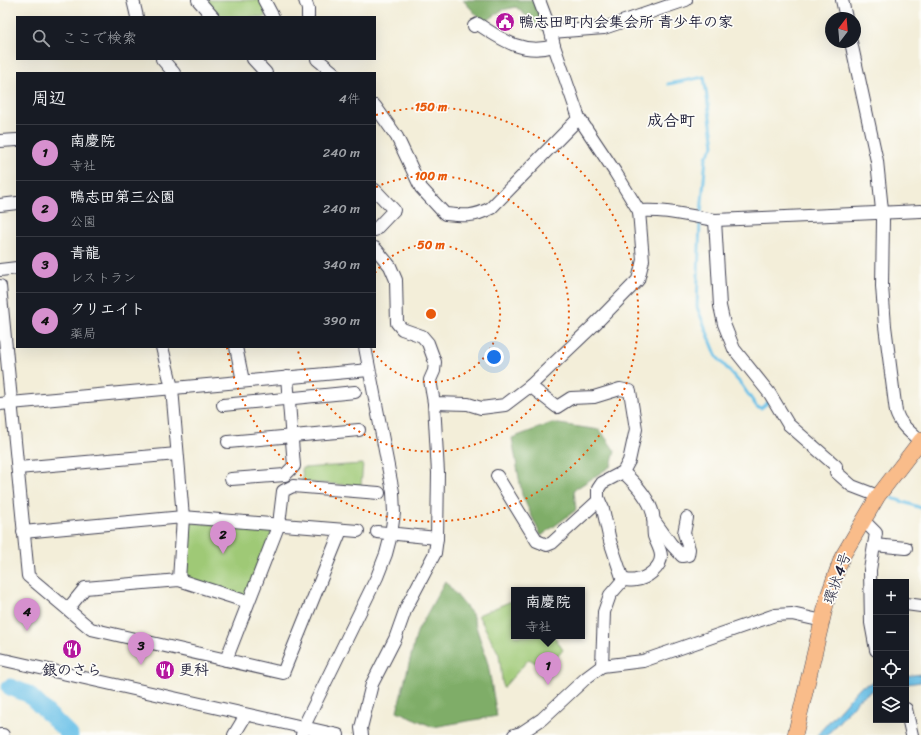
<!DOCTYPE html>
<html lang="ja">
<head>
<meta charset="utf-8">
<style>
  body { margin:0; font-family:Sriracha,"Klee One",sans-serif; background:#20242c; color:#f1f3f6 }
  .controls { position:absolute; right:12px; bottom:12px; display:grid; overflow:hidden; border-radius:0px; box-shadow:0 4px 16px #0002 }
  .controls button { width:36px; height:36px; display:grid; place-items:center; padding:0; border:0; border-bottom:1px solid #363941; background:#171b24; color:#f1f3f6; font:20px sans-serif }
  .compass { position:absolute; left:825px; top:12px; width:36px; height:36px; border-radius:50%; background:#171b24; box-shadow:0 4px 16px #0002; rotate:16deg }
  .you { position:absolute; left:494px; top:357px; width:14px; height:14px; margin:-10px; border:3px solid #fff; border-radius:50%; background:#1a73e8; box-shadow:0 0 0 6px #1a73e833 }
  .badge { display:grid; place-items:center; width:26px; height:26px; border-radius:50%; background:#d690ce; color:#111; font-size:13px; font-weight:700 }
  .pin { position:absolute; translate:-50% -33px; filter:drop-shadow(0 1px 2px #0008) }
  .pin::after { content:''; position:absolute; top:21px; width:14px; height:12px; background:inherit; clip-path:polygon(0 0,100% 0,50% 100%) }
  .popup { position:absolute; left:511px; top:587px; width:74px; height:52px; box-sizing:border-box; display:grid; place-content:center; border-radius:0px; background:#171b24; filter:drop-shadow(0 1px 3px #0005); font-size:13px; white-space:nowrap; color:#9ea1a6 }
  .popup b { font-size:15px; color:#f1f3f6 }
  .popup::after { content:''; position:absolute; left:50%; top:100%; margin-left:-8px; border:8px solid transparent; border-top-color:#171b24 }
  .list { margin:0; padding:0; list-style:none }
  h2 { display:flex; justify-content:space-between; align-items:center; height:52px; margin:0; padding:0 16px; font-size:17px }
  h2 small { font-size:13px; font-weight:400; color:#9ea1a6 }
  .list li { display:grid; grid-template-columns:26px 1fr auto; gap:12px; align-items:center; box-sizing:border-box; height:56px; padding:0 16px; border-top:1px solid #363941 }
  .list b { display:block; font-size:15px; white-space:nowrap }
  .list p { margin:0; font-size:13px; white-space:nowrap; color:#9ea1a6 }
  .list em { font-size:13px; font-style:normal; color:#9ea1a6 }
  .icon { flex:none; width:22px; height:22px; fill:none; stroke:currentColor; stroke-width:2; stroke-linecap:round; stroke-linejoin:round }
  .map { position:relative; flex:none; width:921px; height:735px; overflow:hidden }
  .search { position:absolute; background:#171b24; box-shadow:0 4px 16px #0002; left:16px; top:16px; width:360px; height:44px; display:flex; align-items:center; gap:10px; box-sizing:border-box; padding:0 14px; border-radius:0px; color:#9ea1a6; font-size:15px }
  .panel { position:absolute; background:#171b24; box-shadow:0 4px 16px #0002; left:16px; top:72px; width:360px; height:276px; border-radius:0px }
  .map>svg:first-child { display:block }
  .green { fill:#9fc976; stroke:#607658 }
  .forest { fill:#7fad67; stroke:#506851 }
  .water { fill:#6bc1e8; stroke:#467292 }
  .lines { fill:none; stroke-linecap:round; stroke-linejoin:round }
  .stream { stroke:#6bc1e8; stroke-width:3 }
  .river { stroke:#6bc1e8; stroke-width:17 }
  .minor-casing { stroke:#414153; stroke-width:14 }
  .major-casing { stroke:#414153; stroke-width:16 }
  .minor { stroke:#fff; stroke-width:12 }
  .major { stroke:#f9bc8a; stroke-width:15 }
  .ring { fill:none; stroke:#e8590c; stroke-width:2; stroke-dasharray:2 4 }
  .labels { text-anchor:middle; stroke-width:3.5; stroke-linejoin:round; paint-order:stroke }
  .poi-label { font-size:15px; font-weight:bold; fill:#22223b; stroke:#fdfcf7; text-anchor:start }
  .street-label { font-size:15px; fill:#22223b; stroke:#fdfcf7 }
  .neighbourhood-label { font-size:16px; font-weight:bold; fill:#22223b; stroke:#fdfcf7 }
  .centre { fill:#e8590c; stroke:#fdfcf7; stroke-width:2 }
  .ring-label { font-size:12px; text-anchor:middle; font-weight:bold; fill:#e8590c; stroke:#fdfcf7; stroke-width:3.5; stroke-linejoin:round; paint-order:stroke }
</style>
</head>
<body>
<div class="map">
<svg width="921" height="735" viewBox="0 0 921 735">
  <rect width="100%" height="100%" fill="#fdfcf7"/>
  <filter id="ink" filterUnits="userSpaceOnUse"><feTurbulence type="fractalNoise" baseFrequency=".025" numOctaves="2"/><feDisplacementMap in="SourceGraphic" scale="8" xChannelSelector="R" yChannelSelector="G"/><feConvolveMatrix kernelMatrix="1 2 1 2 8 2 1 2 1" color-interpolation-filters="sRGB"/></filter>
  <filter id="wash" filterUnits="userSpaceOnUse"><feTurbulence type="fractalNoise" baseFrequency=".012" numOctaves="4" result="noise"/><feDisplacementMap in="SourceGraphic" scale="16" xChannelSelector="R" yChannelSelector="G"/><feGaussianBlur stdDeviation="0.9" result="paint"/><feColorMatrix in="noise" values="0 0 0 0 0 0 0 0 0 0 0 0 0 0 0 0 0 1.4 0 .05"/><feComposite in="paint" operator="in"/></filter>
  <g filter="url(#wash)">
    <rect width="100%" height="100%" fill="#f3eed9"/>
    <g class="green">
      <path d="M202,0h57l6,11v6h-47z"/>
      <path d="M363,464l-2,22 -58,-4 -1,-14z"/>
      <path d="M183,522l90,6 -25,74 -69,-22z"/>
      <path d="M514,600v36h40l9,14 -17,19 -17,-10 -26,29 -4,-34 -21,-39z"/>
    </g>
    <g class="forest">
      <path d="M463,0h72l8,31 -27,-24 -14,3 -18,13z"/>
      <path d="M552,423l48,7 15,21 -4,15 -37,24 2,20 -35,26 -19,-41 -10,-57z"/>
      <path d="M445,581l27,33 16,50 9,52 -64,11 -36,-16 20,-79z"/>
    </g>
    <g class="water">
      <path d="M921,674v8l-15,2v-8z"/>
      <path d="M876,681v7l-17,11 -32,36h-10l43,-48z"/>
    </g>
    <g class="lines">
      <g class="stream">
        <path d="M668,84l36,-7 10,68 -8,12 -5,57"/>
        <path d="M700,220l-3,87 20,50 24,27 16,23 4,1 10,-8"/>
        <path d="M892,498l29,10"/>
      </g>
      <path class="river" d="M10,687l18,7 42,41"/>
    </g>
  </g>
  <g filter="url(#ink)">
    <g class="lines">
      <g class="minor-casing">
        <g id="minor">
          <path d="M133,0l4,17"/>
          <path d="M198,0l15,17"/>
          <path d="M264,0l9,17"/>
          <path d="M305,0l3,9v8"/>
          <path d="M539,0l12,32 3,14 25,72 36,54 24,39c26,-2 50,5 76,9l206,-9"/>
          <path d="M842,0l4,18"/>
          <path d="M474,26l4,-2c24,16 45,31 76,22"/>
          <path d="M551,32l53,-4 82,-28"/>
          <path d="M851,42l26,119 6,59 -1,66 3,40 11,86c4,13 14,20 24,29"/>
          <path d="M162,59l12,14"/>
          <path d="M253,59l13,14"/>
          <path d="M317,59l17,14"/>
          <path d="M375,106l22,31 24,51 24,26c20,2 29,3 46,-6l88,-90"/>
          <path d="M0,141l17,-1"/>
          <path d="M375,190l19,20 -19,20"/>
          <path d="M0,205l17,-2"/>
          <path d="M715,220l5,86 4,18 10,25 36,45 18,30 48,42v6l16,14 26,10"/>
          <path d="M375,248l15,18 6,14 1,43 5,6 20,7 6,7 7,19 -1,9 -4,9 4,23 34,1 13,4 24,-3 25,-19 63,-60 45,-46 5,-20 -4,-49"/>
          <path d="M0,270l17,-2"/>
          <path d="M0,286l28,290 63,53 192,44 58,-143"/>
          <path d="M162,347l10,41 11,129 -4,63"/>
          <path d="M236,347l7,34"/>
          <path d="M530,386l27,21 14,-9 23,-1 26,-8 10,2 6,38 -7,32 -6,11 -21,11 -4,6v9l5,11 7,32 13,39 -13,15 -6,17 -2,54"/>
          <path d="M0,404l369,-34"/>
          <path d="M223,405l132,-13"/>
          <path d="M228,442l131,-12"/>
          <path d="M18,468l159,-14"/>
          <path d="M623,472c12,11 26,26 30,42 1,7 0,15 1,22 2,6 7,14 7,20 0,12 -15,23 -25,24 -4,1 -9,0 -13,0"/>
          <path d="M497,476l40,65 10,4 5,-2 47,-43"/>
          <path d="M231,479l54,-4 9,-9 -7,-89"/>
          <path d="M653,519l18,25 11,12 6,-1 1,-6 -5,-16 3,-15"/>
          <path d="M863,520l13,13 -6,37 1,53 5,27"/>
          <path d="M23,532l160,-15 175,14"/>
          <path d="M377,532l60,6"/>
          <path d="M874,545l32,3"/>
          <path d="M906,604l15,2"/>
          <path d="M68,609l17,-21 94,-8 69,22"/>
          <path d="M0,659l338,76"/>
          <path d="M226,660l53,-136 4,-33 10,-5 86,7"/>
          <path d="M906,709l6,26"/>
          <path d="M0,735h3"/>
          <path d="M234,735l12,-20"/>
          <path d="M302,735l2,-9 73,-149 9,-23 5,-19 3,-22 -1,-21 -28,-145"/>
          <path d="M362,735l-1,-7 11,-44 23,-45 11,-31 29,-55 2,-15 1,-65 -4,-70"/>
          <path d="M514,735l7,-2 21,-14 44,-41 16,-12 41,-5 132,-46 17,-1 31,7"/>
        </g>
      </g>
      <g class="major-casing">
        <path id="major" d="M795,735l33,-139 14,-39 36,-61 43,-56"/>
      </g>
      <use href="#minor" class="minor"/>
      <use href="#major" class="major"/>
    </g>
  </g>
  <g class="ring">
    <path d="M375 273A69 69 0 1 1 371 347"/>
    <path d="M376 187A138 138 0 1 1 297 347"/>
    <path d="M376 115A207 207 0 1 1 227 348"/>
  </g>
  <defs>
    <g id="civic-disc" transform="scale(1)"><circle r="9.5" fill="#b5179e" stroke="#fdfcf7"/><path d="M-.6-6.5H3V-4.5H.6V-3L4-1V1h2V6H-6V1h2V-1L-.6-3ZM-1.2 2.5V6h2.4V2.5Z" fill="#fff"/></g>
    <g id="restaurant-disc" transform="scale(1)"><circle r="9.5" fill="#b5179e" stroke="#fdfcf7"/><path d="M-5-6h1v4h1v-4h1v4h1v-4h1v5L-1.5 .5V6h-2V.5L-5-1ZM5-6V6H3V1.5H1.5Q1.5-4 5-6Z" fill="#fff"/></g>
  </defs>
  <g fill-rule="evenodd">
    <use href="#civic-disc" x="505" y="22"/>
    <use href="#restaurant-disc" x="72" y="649"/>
    <use href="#restaurant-disc" x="165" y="670"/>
  </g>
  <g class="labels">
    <g class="poi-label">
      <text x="519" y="27">鴨志田町内会集会所 青少年の家</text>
      <text x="72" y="675" text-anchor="middle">銀のさら</text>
      <text x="179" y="675">更科</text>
    </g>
    <g class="street-label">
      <text transform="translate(837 578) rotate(-70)" y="5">環状4号</text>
    </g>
    <g class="neighbourhood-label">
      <text x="671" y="126">成合町</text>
    </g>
  </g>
  <circle cx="431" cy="314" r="6" class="centre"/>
  <g class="ring-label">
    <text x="431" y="111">150 m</text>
    <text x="431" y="180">100 m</text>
    <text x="431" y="249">50 m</text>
  </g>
</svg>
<div class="controls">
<button>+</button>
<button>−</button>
<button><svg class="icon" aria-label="locate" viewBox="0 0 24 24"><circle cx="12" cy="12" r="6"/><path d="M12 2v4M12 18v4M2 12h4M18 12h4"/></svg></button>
<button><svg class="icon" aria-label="layers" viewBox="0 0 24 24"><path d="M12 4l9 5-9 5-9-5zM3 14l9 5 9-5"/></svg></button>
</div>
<svg class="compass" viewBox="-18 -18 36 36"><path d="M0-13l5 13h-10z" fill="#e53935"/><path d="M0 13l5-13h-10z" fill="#9ea1a6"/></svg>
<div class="you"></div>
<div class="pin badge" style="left:548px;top:685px">1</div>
<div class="popup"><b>南慶院</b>寺社</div>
<div class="pin badge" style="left:223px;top:554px">2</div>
<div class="pin badge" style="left:141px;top:665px">3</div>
<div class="pin badge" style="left:27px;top:631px">4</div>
<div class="search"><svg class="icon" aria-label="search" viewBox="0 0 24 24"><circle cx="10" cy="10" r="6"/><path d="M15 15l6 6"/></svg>ここで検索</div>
<section class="panel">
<h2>周辺<small>4件</small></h2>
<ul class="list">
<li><span class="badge">1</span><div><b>南慶院</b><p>寺社</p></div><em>240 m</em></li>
<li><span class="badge">2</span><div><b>鴨志田第三公園</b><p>公園</p></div><em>240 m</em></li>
<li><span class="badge">3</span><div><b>青龍</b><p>レストラン</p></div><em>340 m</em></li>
<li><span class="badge">4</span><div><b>クリエイト</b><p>薬局</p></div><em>390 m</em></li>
</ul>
</section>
</div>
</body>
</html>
